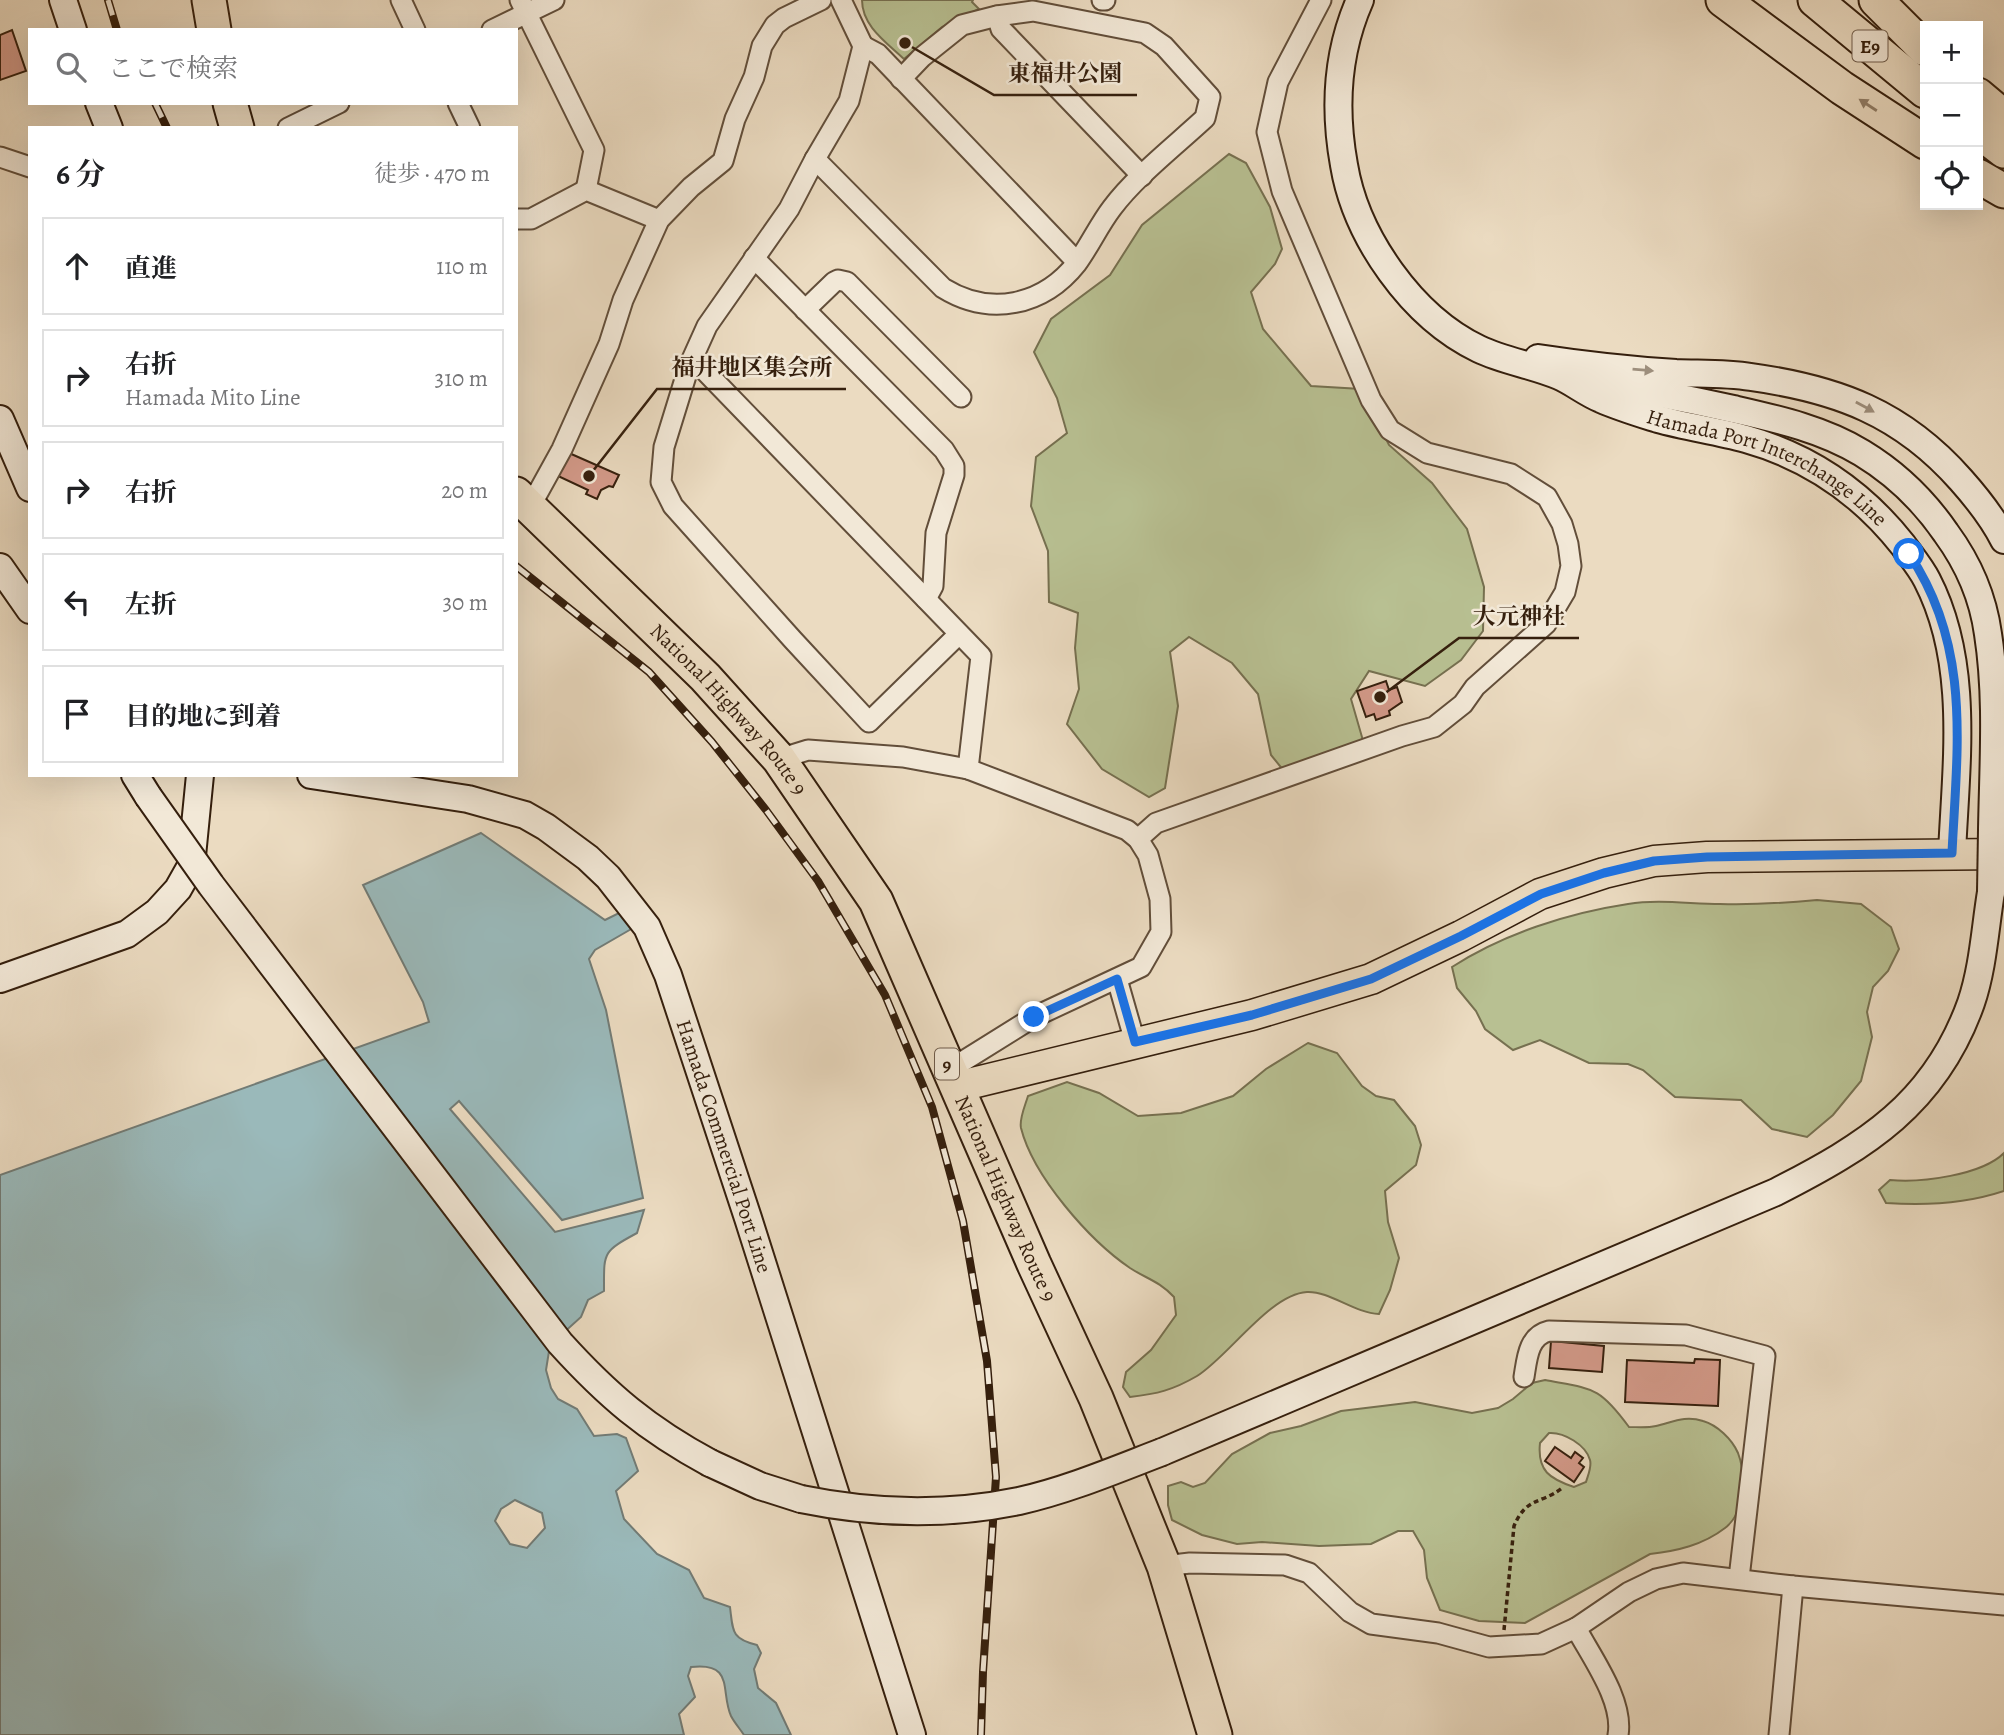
<!DOCTYPE html>
<html lang="ja">
<head>
<meta charset="utf-8">
<style>
  body { margin:0; font-family:Alegreya,"Noto Serif JP",serif; background:#f6f6f6; color:#202124 }
  .controls { position:absolute; right:21px; top:21px; display:grid; overflow:hidden; border-radius:0px; box-shadow:0 7px 28px #0002 }
  .controls button { width:63px; height:63px; display:grid; place-items:center; padding:0; border:0; border-bottom:2px solid #e0e0e0; background:#fff; color:#202124; font:35px sans-serif }
  .stop { position:absolute; width:21px; height:21px; margin:-16px; border:5px solid #1a73e8; border-radius:50%; background:#fff }
  .stop.end { background:#1a73e8; border-color:#fff; box-shadow:0 2px 7px #0008 }
  .list { margin:0; padding:0; list-style:none }
  h2 { display:flex; justify-content:space-between; align-items:center; height:91px; margin:0; padding:0 28px; font-size:30px }
  h2 small { font-size:23px; font-weight:400; color:#757577 }
  .list li { display:grid; grid-template-columns:46px 1fr auto; gap:21px; align-items:center; box-sizing:border-box; height:98px; margin:0 14px 14px; padding:0 14px; border:2px solid #e0e0e0; border-radius:0px }
  .list b { display:block; font-size:26px; white-space:nowrap }
  .list p { margin:0; font-size:23px; white-space:nowrap; color:#757577 }
  .list em { font-size:23px; font-style:normal; color:#757577 }
  .icon { flex:none; width:38px; height:38px; fill:none; stroke:currentColor; stroke-width:2; stroke-linecap:round; stroke-linejoin:round }
  .map { position:relative; flex:none; width:2004px; height:1735px; overflow:hidden }
  .search { position:absolute; background:#fff; box-shadow:0 7px 28px #0002; left:28px; top:28px; width:490px; height:77px; display:flex; align-items:center; gap:18px; box-sizing:border-box; padding:0 24px; border-radius:0px; color:#757577; font-size:26px }
  .panel { position:absolute; background:#fff; box-shadow:0 7px 28px #0002; left:28px; top:126px; width:490px; height:651px; border-radius:0px }
  .map>svg:first-child { display:block }
  .green { fill:#b8c092; stroke:#767050; stroke-width:2; fill-rule:evenodd }
  .water { fill:#9ab9ba; stroke:#727b75; stroke-width:2; fill-rule:evenodd }
  .building { fill:#d49a8a; stroke:#351f0d; stroke-width:2 }
  .lines { fill:none; stroke-linecap:round; stroke-linejoin:round }
  .street-casing { stroke:#624e3a; stroke-width:23 }
  .secondary-casing { stroke:#351f0d; stroke-width:30 }
  .primary-casing { stroke:#351f0d; stroke-width:33 }
  .highway-casing { stroke:#351f0d; stroke-width:37 }
  .path { stroke:#351f0d; stroke-width:3.5; stroke-dasharray:5 3.5; stroke-linecap:butt }
  .street { stroke:#f2e8d7; stroke-width:19 }
  .secondary { stroke:#f2e8d7; stroke-width:26 }
  .primary { stroke:#ebdbc1; stroke-width:30 }
  .highway { stroke:#ebdbc1; stroke-width:33 }
  .rail-casing { stroke:#351f0d; stroke-width:8 }
  .rail { stroke:#f2e8d7; stroke-width:5; stroke-dasharray:16; stroke-linecap:butt }
  .secondary-bridge-casing { stroke:#351f0d; stroke-width:30; stroke-linecap:butt }
  .secondary-bridge { stroke:#f2e8d7; stroke-width:26 }
  .oneway { fill:#907d67 }
  .oneway2 { fill:#9d8e7c }
  .route { stroke:#1a73e8; stroke-width:9 }
  .labels { text-anchor:middle; stroke-width:5; stroke-linejoin:round; paint-order:stroke }
  .shield { fill:#f2e8d7; stroke:#6e5b4a; stroke-width:2 }
  .shield-label { font-size:19px; font-weight:bold; fill:#351f0d }
  .street-label { font-size:21px; fill:#351f0d; stroke:#f2e8d7 }
  .leader { fill:none; stroke:#351f0d; stroke-width:2.5 }
  .callout-dot { fill:#351f0d; stroke:#f2e8d7; stroke-width:2.5 }
  .callout-label { font-size:23px; text-anchor:middle; font-weight:bold; fill:#351f0d; stroke:#f2e8d7; stroke-width:5; stroke-linejoin:round; paint-order:stroke }
</style>
</head>
<body>
<div class="map">
<svg width="2004" height="1735" viewBox="0 0 2004 1735">
  <rect width="100%" height="100%" fill="#ebdbc1"/>
  <filter id="stains"><feTurbulence type="fractalNoise" baseFrequency=".00286" numOctaves="4"/><feColorMatrix values="0 0 0 0 .2 0 0 0 0 .09 0 0 0 0 .02 0 0 0 .5 -.17"/></filter>
  <radialGradient id="worn" r=".72"><stop offset=".6" stop-color="#630" stop-opacity="0"/><stop offset="1" stop-color="#630" stop-opacity=".3"/></radialGradient>
  <g class="green">
    <path d="M862,0h111l-1,2 7,7 -37,18 -38,32c-18,-17 -42,-33 -42,-59z"/>
    <path d="M1229,154l17,9 24,44 12,42 -7,15 -24,28 12,37 48,57 50,3 28,56 43,38 35,46 17,58 -1,44 -22,29 -36,26 -56,-15 -18,28 13,45 -80,27 -13,-16 -13,-61 -26,-31 -43,-26 -19,15 8,54 -13,82 -16,9 -47,-28 -35,-45 12,-35 -4,-41 3,-35 -29,-11 -1,-51 -17,-45 5,-49 31,-24 -10,-35 -23,-46 17,-33 59,-44 32,-50z"/>
    <path d="M1817,900l44,4 30,23 8,22 -11,22 -15,16 -6,25 5,25 -11,44 -28,34 -26,22 -35,-8 -31,-29 -66,-3 -32,-27 -15,-6 -39,-1 -49,-23 -27,10 -28,-21 -9,-18 -19,-23 -5,-21c51,-33 116,-54 176,-63 30,-5 63,0 92,0 33,1 65,-1 97,-4z"/>
    <path d="M1308,1043l29,10 25,33 14,10 18,4 21,26 6,19 -5,20 -31,26 3,31 11,36 -9,32 -11,24c-25,-1 -49,-23 -72,-22 -37,2 -79,65 -110,84 -24,14 -40,18 -67,21l-7,-10 3,-15 25,-22 25,-35 -2,-18c-15,-16 -27,-18 -44,-29 -41,-28 -97,-92 -109,-140 -2,-9 4,-22 7,-32l39,-14 32,11 39,23 43,-3 52,-17 33,-27z"/>
    <path d="M2004,1153v38c-39,13 -77,15 -118,12l-7,-13 11,-10c31,3 92,-5 114,-27z"/>
    <path d="M1545,1380c48,9 54,6 84,47 9,0 18,1 27,-1 17,-4 29,-11 47,-5 14,4 29,18 35,32 8,21 7,60 -13,75 -22,17 -48,23 -75,26l-125,69 -46,-2 -39,-11 -13,-32 -3,-28 -11,-19h-15l-27,13 -52,2 -57,-4 -25,2 -35,-9 -30,-15 -4,-15v-19l13,-4 12,5 12,-4 27,-29 38,-21 31,-7 40,-15 74,-9 57,11 26,-5 15,-9 19,-16zM1549,1433c15,-1 37,12 41,27 2,7 -2,15 -4,22l-12,5c-24,-8 -37,-16 -34,-44z"/>
  </g>
  <path class="water" d="M481,833l124,87 18,-9 10,17 -38,22 -6,9 17,51 37,188 -81,22 -103,-119 -9,8 105,123 89,-22 -7,23c-35,19 -33,19 -33,58l-16,9 -7,17 -31,28 -4,25 5,18 7,11 19,10 17,27 23,-2 9,4 12,33 -22,20 8,28 33,35 32,16 15,28 26,9c3,24 1,32 27,38l4,8 -7,16 4,19 18,15 15,32h-47c-4,-6 -10,-13 -13,-19 -11,-25 4,-54 -40,-49l-3,9 7,21 -16,17 5,21h-684v-560l429,-153 -6,-20 -60,-117zM515,1500l27,13 3,15 -18,20 -17,-4 -15,-23 6,-12z"/>
  <g class="building">
    <path d="M12,30l14,41 -26,9v-45z"/>
    <path d="M569,453l50,22 -6,12 -4,-1 -8,4 -4,9 -11,-5 2,-4 -30,-14z"/>
    <path d="M1386,681l3,9 8,-3 5,15 -13,9 1,4 -14,5 -2,-6 -8,3 -9,-26z"/>
    <path d="M1551,1341l53,5 -2,26 -53,-4z"/>
    <path d="M1695,1359l25,1 -2,46 -93,-4 2,-42 67,3z"/>
    <path d="M1555,1447l16,11 4,-6 8,6 -4,5 5,4 -10,15 -29,-21z"/>
  </g>
  <g class="lines">
    <g class="street-casing">
      <g id="street">
        <path d="M401,0l14,30"/>
        <path d="M520,0l74,150 -8,40"/>
        <path d="M841,0l22,46 -14,55 -34,58 -26,50 -82,117 -18,40 -25,81 -3,35 12,24 120,134 76,82 90,-88"/>
        <path d="M1102,0h3"/>
        <path d="M997,16l4,13 141,147"/>
        <path d="M492,30l62,-30"/>
        <path d="M863,46l15,8 199,208"/>
        <path d="M458,103l12,25"/>
        <path d="M288,128l51,-25"/>
        <path d="M0,157l30,10"/>
        <path d="M815,159l128,129c47,29 100,18 134,-25 13,-18 22,-38 35,-55 23,-31 64,-63 93,-90l5,-21 -46,-51 -19,-13 -112,-22 -36,5 -35,9 -40,32 -21,22"/>
        <path d="M516,219h15l55,-29 73,30"/>
        <path d="M754,258l190,192 10,16v9l-18,58 -3,53 -7,13"/>
        <path d="M805,310l29,-28 4,-2 9,2 114,115"/>
        <path d="M689,366l15,4 277,286 -13,113"/>
        <path d="M530,507l32,-58 47,-105 14,-44 36,-80 32,-33 32,-26 12,-42 19,-42 8,-31 13,-21 9,-7 37,-18"/>
        <path d="M779,759l29,-9 95,7 65,12 159,61 11,9 10,16 12,44 1,33 -20,35 -107,50 -85,53"/>
        <path d="M1138,839l18,-16 246,-87 32,-9 29,-23 12,-17 71,-63 19,-32 6,-26 -3,-22 -6,-20 -15,-27 -36,-23 -84,-21 -37,-23 -19,-30 -89,-209 -15,-59 11,-50 43,-82"/>
        <path d="M1117,979l18,63"/>
        <path d="M1524,1377c3,-18 4,-41 25,-46l137,4 79,21 -26,222"/>
        <path d="M1164,1566l26,-3 95,2 24,8 41,39 21,12 67,9 51,14 52,-3 35,-16 53,-36 27,-13 27,-6 110,13 211,19"/>
        <path d="M1576,1628c16,30 48,73 42,107"/>
        <path d="M1779,1735l14,-149"/>
      </g>
    </g>
    <g class="secondary-casing">
      <g id="secondary">
        <path d="M63,0l10,30"/>
        <path id="s1" d="M1360,0c-23,52 -26,110 -16,165 12,72 68,152 135,184 25,12 54,16 80,27 14,6 27,17 42,23 18,8 38,14 57,20 29,8 59,12 88,20 64,18 116,54 157,106 8,11 18,23 24,35 43,83 29,183 25,273"/>
        <path d="M99,103l10,25"/>
        <path d="M1538,358c46,7 92,12 138,15 25,1 50,0 75,4 86,12 151,36 210,103 16,18 32,38 43,60"/>
        <path d="M1587,381c49,8 97,17 146,28 44,10 90,20 129,44 33,20 62,48 84,80 22,30 37,64 42,101 10,64 5,131 4,196"/>
        <path d="M0,419l30,69"/>
        <path d="M0,567l30,43"/>
        <path d="M135,775l13,21"/>
        <path id="s2" d="M311,775l157,24 57,16 21,12 42,31 20,19 39,50 21,48 80,243 164,517"/>
        <path d="M0,979l127,-45 30,-22 21,-23 13,-23 9,-91"/>
        <path d="M1162,1452l614,-260c90,-46 159,-88 195,-189 12,-35 14,-74 20,-111"/>
        <path d="M710,1463l50,23 41,13"/>
      </g>
    </g>
    <g class="primary-casing">
      <path id="primary" d="M956,1087l296,-72 119,-36 90,-43 79,-42 64,-21 50,-12 53,-4 297,-3"/>
    </g>
    <g class="highway-casing">
      <g id="highway">
        <path d="M209,0l5,30"/>
        <path d="M1723,0l119,88 83,54"/>
        <path d="M1815,0l110,91"/>
        <path d="M1876,0l49,49"/>
        <path d="M1978,95l26,22"/>
        <path d="M230,103l7,25"/>
        <path d="M1978,131l26,20"/>
        <path d="M1978,176l26,15"/>
        <path id="s3" d="M516,494l189,183 74,82 97,142 158,363 62,134 68,168 51,169"/>
      </g>
    </g>
    <path class="path" d="M1504,1630l10,-104c13,-30 26,-21 48,-38"/>
    <use href="#street" class="street"/>
    <use href="#secondary" class="secondary"/>
    <use href="#primary" class="primary"/>
    <use href="#highway" class="highway"/>
    <g class="rail-casing">
      <g id="rail">
        <path d="M108,0l9,30"/>
        <path d="M155,103l12,25"/>
        <path d="M516,566l133,106 63,70 54,68 52,71 67,114 47,112 31,114 24,140 9,116 -13,195 -2,63"/>
      </g>
    </g>
    <use href="#rail" class="rail"/>
    <g class="secondary-bridge-casing">
      <g id="secondary-bridge">
        <path d="M148,796l63,89 349,458c48,53 87,86 150,120"/>
        <path d="M1991,892l1,-62"/>
        <path d="M801,1499c73,15 145,17 218,2 49,-11 96,-31 143,-49"/>
      </g>
    </g>
    <use href="#secondary-bridge" class="secondary-bridge"/>
  </g>
  <defs><path id="oneway-solid" d="M-6-.8H1V-3.2L6.5 0L1 3.2V.8H-6Z" transform="scale(1.75)"/></defs>
  <use class="oneway" href="#oneway-solid" transform="translate(1868 105) rotate(-147)"/>
  <g class="oneway2">
    <use href="#oneway-solid" transform="translate(1643 370) rotate(5)"/>
    <use href="#oneway-solid" transform="translate(1865 407) rotate(29)"/>
  </g>
  <g class="lines">
    <path class="route" d="M1034,1017l83,-38 18,63 117,-27 119,-36 90,-43 80,-42 63,-21 50,-12 53,-4 245,-4c5,-105 20,-206 -43,-299"/>
  </g>
  <g class="labels">
    <g class="shield">
      <rect x="1852.5" y="30.5" width="35" height="31" rx="5"/>
      <rect x="935" y="1048.5" width="24" height="31" rx="5"/>
    </g>
    <g class="shield-label">
      <text x="1870" y="53">E9</text>
      <text x="947" y="1071">9</text>
    </g>
    <g class="street-label">
      <text dy="7" stroke="none"><textPath href="#s1" startOffset="718">Hamada Port Interchange Line</textPath></text>
      <text dy="7" stroke="none"><textPath href="#s3" startOffset="303">National Highway Route 9</textPath></text>
      <text dy="7" stroke="none"><textPath href="#s2" startOffset="618">Hamada Commercial Port Line</textPath></text>
      <text dy="7" stroke="none"><textPath href="#s3" startOffset="870">National Highway Route 9</textPath></text>
    </g>
  </g>
  <path class="leader" d="M905 43L994 95H1137M589 476L657 389H846M1380 697L1459 638H1579"/>
  <g class="callout-dot">
    <circle cx="905" cy="43" r="7"/>
    <circle cx="589" cy="476" r="7"/>
    <circle cx="1380" cy="697" r="7"/>
  </g>
  <g class="callout-label">
    <text x="1065" y="81">東福井公園</text>
    <text x="752" y="375">福井地区集会所</text>
    <text x="1519" y="624">大元神社</text>
  </g>
  <rect width="100%" height="100%" filter="url(#stains)"/>
  <rect width="100%" height="100%" fill="url(#worn)"/>
</svg>
<div class="controls">
<button>+</button>
<button>−</button>
<button><svg class="icon" aria-label="locate" viewBox="0 0 24 24"><circle cx="12" cy="12" r="6"/><path d="M12 2v4M12 18v4M2 12h4M18 12h4"/></svg></button>
</div>
<div class="stop" style="left:1909px;top:554px"></div>
<div class="stop end" style="left:1034px;top:1017px"></div>
<div class="search"><svg class="icon" aria-label="search" viewBox="0 0 24 24"><circle cx="10" cy="10" r="6"/><path d="M15 15l6 6"/></svg>ここで検索</div>
<section class="panel">
<h2>6 分<small>徒歩 · 470 m</small></h2>
<ul class="list">
<li><svg class="icon" aria-label="ahead" viewBox="0 0 24 24"><path d="M12 20V5M6 11l6-6 6 6"/></svg><div><b>直進</b></div><em>110 m</em></li>
<li><svg class="icon" aria-label="right" viewBox="0 0 24 24"><path d="M7 20v-9h11M14 6l5 5-5 5"/></svg><div><b>右折</b><p>Hamada Mito Line</p></div><em>310 m</em></li>
<li><svg class="icon" aria-label="right" viewBox="0 0 24 24"><path d="M7 20v-9h11M14 6l5 5-5 5"/></svg><div><b>右折</b></div><em>20 m</em></li>
<li><svg class="icon" aria-label="left" viewBox="0 0 24 24"><path d="M17 20v-9H6M10 6l-5 5 5 5"/></svg><div><b>左折</b></div><em>30 m</em></li>
<li><svg class="icon" aria-label="arrive" viewBox="0 0 24 24"><path d="M6 21V4h12l-3 4 3 4H6"/></svg><div><b>目的地に到着</b></div></li>
</ul>
</section>
</div>
</body>
</html>
